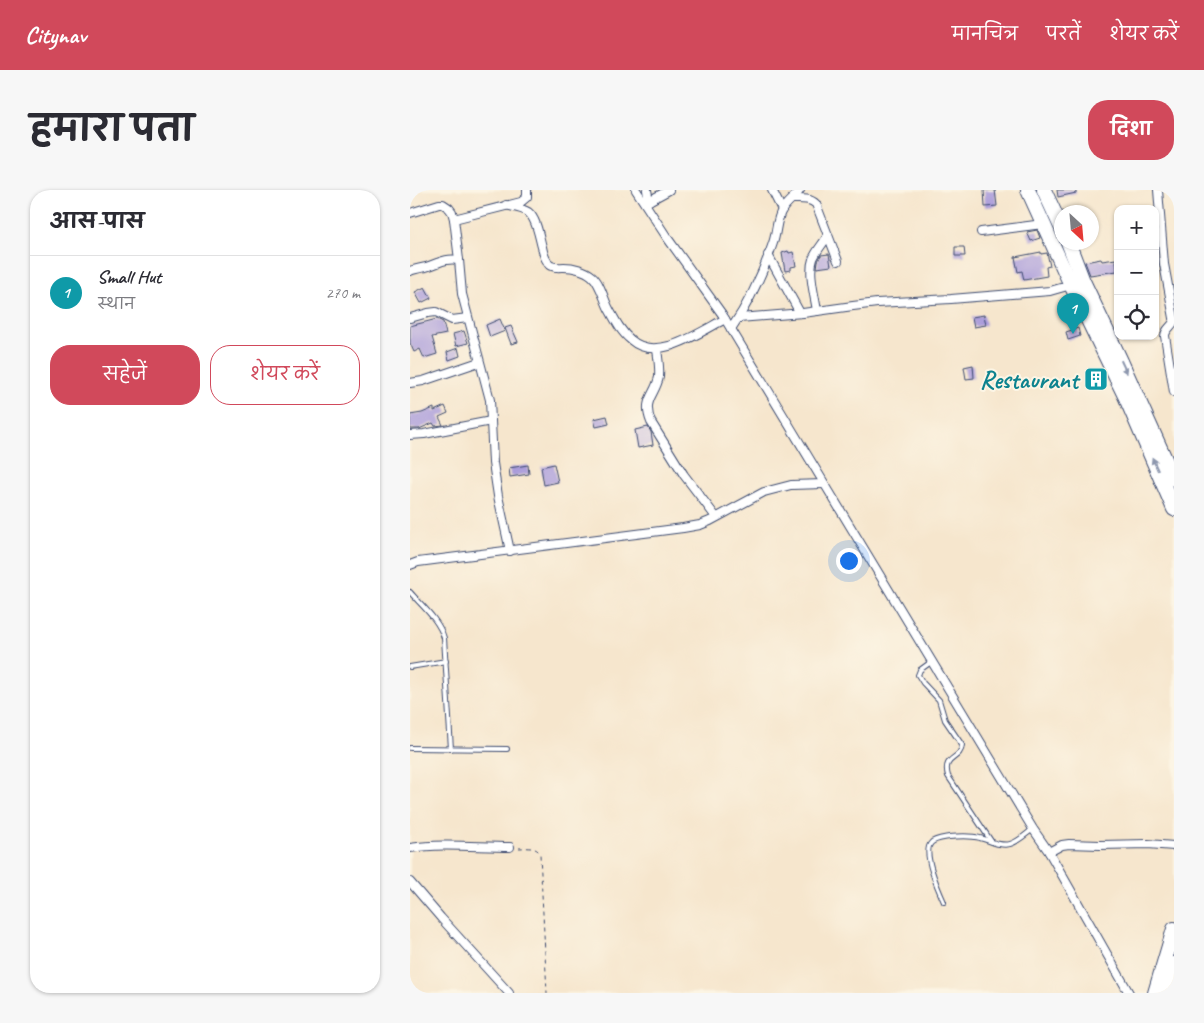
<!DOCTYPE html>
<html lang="hi">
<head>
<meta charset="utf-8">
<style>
  body { margin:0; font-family:Caveat,"Playpen Sans Deva",sans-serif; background:#f7f7f7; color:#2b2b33 }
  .controls { position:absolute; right:15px; top:15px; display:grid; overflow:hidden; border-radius:10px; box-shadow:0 1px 4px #0004 }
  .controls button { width:45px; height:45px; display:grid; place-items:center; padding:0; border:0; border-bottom:1px solid #e1e1e2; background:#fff; color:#2b2b33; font:25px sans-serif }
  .compass { position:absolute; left:644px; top:15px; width:45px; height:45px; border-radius:50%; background:#fff; box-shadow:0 1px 4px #0004; rotate:154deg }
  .you { position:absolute; left:438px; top:370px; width:18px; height:18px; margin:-12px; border:4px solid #fff; border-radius:50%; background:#1a73e8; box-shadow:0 0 0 8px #1a73e833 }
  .badge { display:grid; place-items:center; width:32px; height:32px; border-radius:50%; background:#d1495b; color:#fff; font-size:16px; font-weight:700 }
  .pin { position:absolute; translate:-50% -41px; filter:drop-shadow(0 1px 2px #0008) }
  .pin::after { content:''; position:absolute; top:26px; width:18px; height:15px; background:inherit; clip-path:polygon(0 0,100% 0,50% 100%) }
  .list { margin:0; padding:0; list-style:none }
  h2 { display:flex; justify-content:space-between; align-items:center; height:65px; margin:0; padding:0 20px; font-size:21px }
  h2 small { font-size:16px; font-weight:400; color:#7c7c81 }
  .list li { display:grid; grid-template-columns:32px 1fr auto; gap:15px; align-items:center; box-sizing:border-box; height:75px; padding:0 20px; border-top:1px solid #e1e1e2 }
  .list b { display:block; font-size:19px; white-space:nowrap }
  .list p { margin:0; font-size:16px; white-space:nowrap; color:#7c7c81 }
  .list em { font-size:16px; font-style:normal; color:#7c7c81 }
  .actions { display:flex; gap:10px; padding:15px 20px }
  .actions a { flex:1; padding:11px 0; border:1px solid #d1495b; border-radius:20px; text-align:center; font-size:18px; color:#d1495b }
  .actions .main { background:#d1495b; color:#fff }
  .icon { flex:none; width:28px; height:28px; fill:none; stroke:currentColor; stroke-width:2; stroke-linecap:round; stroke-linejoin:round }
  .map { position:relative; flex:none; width:764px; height:803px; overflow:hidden; border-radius:20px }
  header { display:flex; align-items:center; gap:30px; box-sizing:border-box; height:70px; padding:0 25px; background:#d1495b; color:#fff }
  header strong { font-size:24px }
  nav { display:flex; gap:28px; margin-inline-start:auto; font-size:18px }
  .intro { display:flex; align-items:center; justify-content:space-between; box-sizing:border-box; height:120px; padding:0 30px }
  h1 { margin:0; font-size:35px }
  .button { padding:12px 22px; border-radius:20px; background:#d1495b; color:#fff; font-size:18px; font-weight:700 }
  main { display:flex; gap:30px; padding:0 30px }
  aside { flex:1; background:#fff; border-radius:20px; box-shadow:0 1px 4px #0004 }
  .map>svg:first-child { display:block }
  .building { fill:#aa9cda }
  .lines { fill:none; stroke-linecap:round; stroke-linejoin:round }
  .lane-casing { stroke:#3c4a6f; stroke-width:6 }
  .street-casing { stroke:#3c4a6f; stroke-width:10 }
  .highway-casing { stroke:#3c4a6f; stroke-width:16 }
  .path { stroke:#3c4a6f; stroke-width:1; stroke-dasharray:4 4; stroke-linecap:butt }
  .lane { stroke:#fff; stroke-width:4 }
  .street { stroke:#fff; stroke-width:8 }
  .highway { stroke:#fff; stroke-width:14 }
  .oneway { fill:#8d97ae }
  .labels { text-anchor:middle; stroke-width:4; stroke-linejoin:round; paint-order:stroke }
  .culture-label { font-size:25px; font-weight:bold; fill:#0d838f; stroke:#fcf5e5; text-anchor:end }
</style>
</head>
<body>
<header>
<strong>Citynav</strong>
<nav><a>मानचित्र</a><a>परतें</a><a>शेयर करें</a></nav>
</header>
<div class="intro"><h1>हमारा पता</h1><a class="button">दिशा</a></div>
<main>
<aside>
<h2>आस-पास<small></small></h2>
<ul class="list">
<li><span class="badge" style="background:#0f9aa8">1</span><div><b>Small Hut</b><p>स्थान</p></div><em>270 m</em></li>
</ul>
<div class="actions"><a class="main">सहेजें</a><a>शेयर करें</a></div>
</aside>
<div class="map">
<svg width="764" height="803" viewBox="0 0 764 803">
  <rect width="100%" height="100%" fill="#fcf5e5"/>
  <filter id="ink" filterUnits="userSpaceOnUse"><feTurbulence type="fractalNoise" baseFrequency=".02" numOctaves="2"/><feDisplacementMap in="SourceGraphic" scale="10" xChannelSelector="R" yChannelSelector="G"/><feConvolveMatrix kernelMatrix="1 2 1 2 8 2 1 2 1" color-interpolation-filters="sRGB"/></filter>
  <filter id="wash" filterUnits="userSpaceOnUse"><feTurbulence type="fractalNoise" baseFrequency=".0096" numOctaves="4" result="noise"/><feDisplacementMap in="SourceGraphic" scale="20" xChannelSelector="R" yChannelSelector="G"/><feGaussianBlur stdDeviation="1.12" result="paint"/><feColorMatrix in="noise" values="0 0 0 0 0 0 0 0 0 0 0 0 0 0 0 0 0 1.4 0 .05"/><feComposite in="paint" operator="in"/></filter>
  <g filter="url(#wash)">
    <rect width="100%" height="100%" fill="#f6e6cd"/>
    <g id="blocks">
      <g class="building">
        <path d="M574,0h11l2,16 -12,1z"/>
        <path d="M647,0h19v3l-18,4z"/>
        <path d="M627,40l3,8 -9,3 -4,-9z"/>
        <path d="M545,57h9l1,9h-10z"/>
        <path d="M378,61l1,2 4,-1 3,14 -5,1v3l-6,1 -3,-18z"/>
        <path d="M631,62v2l6,-1 3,13 -4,1 1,9 -23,4 -2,-9 -4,1 -3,-15z"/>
        <path d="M419,64l2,12 -14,2 1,-7 3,-6z"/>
        <path d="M691,69l1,2 14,-2 1,12 -27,4 -5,-13z"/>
        <path d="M15,97l6,11 -10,5 -6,-11z"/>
        <path d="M574,125l2,10 -12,2 -2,-10z"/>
        <path d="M27,129l6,3 3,12 -14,3 5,17 -13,4 -4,-9 -6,3 -4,-9v-17z"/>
        <path d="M90,129l5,12 -15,6 -4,-12z"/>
        <path d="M101,136l7,16 -7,2 -6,-16z"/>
        <path d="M668,138l2,8 -12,4 -2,-8z"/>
        <path d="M54,141l4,12 -12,3 -3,-12z"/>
        <path d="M48,158l2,8 -11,4 -2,-8z"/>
        <path d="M563,175l1,13 -8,1 -2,-12z"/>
        <path d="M687,182l5,12 -6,3 -5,-12z"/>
        <path d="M35,216l3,7 -9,4 4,8 -8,1 -2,-3 -14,6h-9v-14l12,-2 12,-5v3z"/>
        <path d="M197,226l2,8 -13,3 -2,-8z"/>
        <path d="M238,237l3,5 2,13 -15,3 -3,-18z"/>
        <path d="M144,274l4,18 -14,3 -3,-18z"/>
        <path d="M118,275l1,9 -19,3 -1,-9z"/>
      </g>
    </g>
  </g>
  <g filter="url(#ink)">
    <use href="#blocks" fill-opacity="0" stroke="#3c4a6f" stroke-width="1"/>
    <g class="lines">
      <g class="lane-casing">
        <g id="lane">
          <path d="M0,402c12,14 29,28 34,46l7,111"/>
          <path d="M521,472l-11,8 -2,5 5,8 16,17 6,20 17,25c-1,16 -20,10 -14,31l43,65"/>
          <path d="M0,477l36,-6"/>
          <path d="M0,558l97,1"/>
          <path d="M534,712c-5,-11 -22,-50 -13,-59 3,-4 13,-5 18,-6 10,-1 21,-2 31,1 9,2 20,9 30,6 8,-2 16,-10 23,-15"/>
        </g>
      </g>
      <g class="street-casing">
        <g id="street">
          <path d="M226,0l30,46 56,78 311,515 16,23 80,141"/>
          <path d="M237,0l2,11"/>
          <path d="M362,0l10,20"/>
          <path d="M748,0l6,74 10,54"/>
          <path d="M383,9c8,0 17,-1 23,5l22,57"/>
          <path d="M235,13l24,-13"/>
          <path d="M96,15c7,2 16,3 22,7 9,7 11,25 14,35 1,5 2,10 5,14 1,3 3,5 5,5 4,2 8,1 12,1 9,0 21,3 28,9 8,6 12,24 17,33 6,11 12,23 22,31 26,23 69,-8 94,-21"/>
          <path d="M0,23l29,-9h4l6,4 3,4 2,7 5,41 3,34 28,106 3,63 5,33 12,55"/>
          <path d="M44,29l67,-17 6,-5v-7"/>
          <path d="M571,42l62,-8"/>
          <path d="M358,65l32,58"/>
          <path d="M0,81c5,-2 11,-3 16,-4 14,-4 17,-9 33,-7"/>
          <path d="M407,121c-2,-14 -9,-38 -4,-52 3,-8 11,-16 15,-24"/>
          <path d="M0,128l18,-5 8,-1 16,8 16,-2"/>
          <path d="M329,128l64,-5 50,-7 24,-3 74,-4 99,-8 21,-6"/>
          <path d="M764,131c-2,6 -9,8 -9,15l9,56"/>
          <path d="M321,139c18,-26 32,-56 42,-86 4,-11 3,-23 9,-33 5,-8 13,-13 18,-20"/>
          <path d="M247,159c1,9 3,19 2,28 -4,19 -17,22 -8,45l33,53 32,42"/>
          <path d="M0,193l13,-2 56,-19"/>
          <path d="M0,245l14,-1 67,-13"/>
          <path d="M0,375l8,-3 265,-34 17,-3 10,-4 54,-29 27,-7 33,-1"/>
          <path d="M0,658c33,-5 67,-1 100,-1"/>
          <path d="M639,662l13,-7 7,-1 31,1 48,-1 26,2"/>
          <path d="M0,692l31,36 68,75"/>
        </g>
      </g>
      <g class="highway-casing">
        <g id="highway">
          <path d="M618,0l43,95 55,113 48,111"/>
          <path d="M634,0l18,39"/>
          <path d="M658,52l15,39 37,78 54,120"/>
          <path d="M745,803l19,-64"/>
          <path d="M756,803l8,-29"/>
        </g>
      </g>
      <path class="path" d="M109,658c7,0 18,-2 21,6l7,139"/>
      <use href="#lane" class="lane"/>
      <use href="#street" class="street"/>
      <use href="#highway" class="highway"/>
    </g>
    <defs><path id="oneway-solid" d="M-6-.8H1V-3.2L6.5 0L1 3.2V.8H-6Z" transform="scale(1.25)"/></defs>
    <g class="oneway">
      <use href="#oneway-solid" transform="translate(714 177) rotate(65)"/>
      <use href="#oneway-solid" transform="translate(745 274) rotate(-114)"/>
    </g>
  </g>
  <defs>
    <g id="building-square" transform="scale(1.25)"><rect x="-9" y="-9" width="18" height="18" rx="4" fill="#0f9aa8" stroke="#fcf5e5"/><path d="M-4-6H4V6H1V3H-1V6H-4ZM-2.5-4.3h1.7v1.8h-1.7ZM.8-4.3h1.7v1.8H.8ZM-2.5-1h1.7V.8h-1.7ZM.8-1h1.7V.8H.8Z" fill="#fff"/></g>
  </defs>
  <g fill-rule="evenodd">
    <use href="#building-square" x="686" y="189"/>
  </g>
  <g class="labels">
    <g class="culture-label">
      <text x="668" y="198">Restaurant</text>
    </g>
  </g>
</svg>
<div class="controls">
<button>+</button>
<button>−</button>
<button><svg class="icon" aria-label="locate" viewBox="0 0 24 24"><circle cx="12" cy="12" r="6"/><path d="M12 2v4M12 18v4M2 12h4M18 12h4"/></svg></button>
</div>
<svg class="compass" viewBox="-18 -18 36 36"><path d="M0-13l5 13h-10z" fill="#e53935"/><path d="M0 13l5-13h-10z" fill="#7c7c81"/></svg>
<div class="you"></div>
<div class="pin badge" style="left:663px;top:144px;background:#0f9aa8">1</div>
</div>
</main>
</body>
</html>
